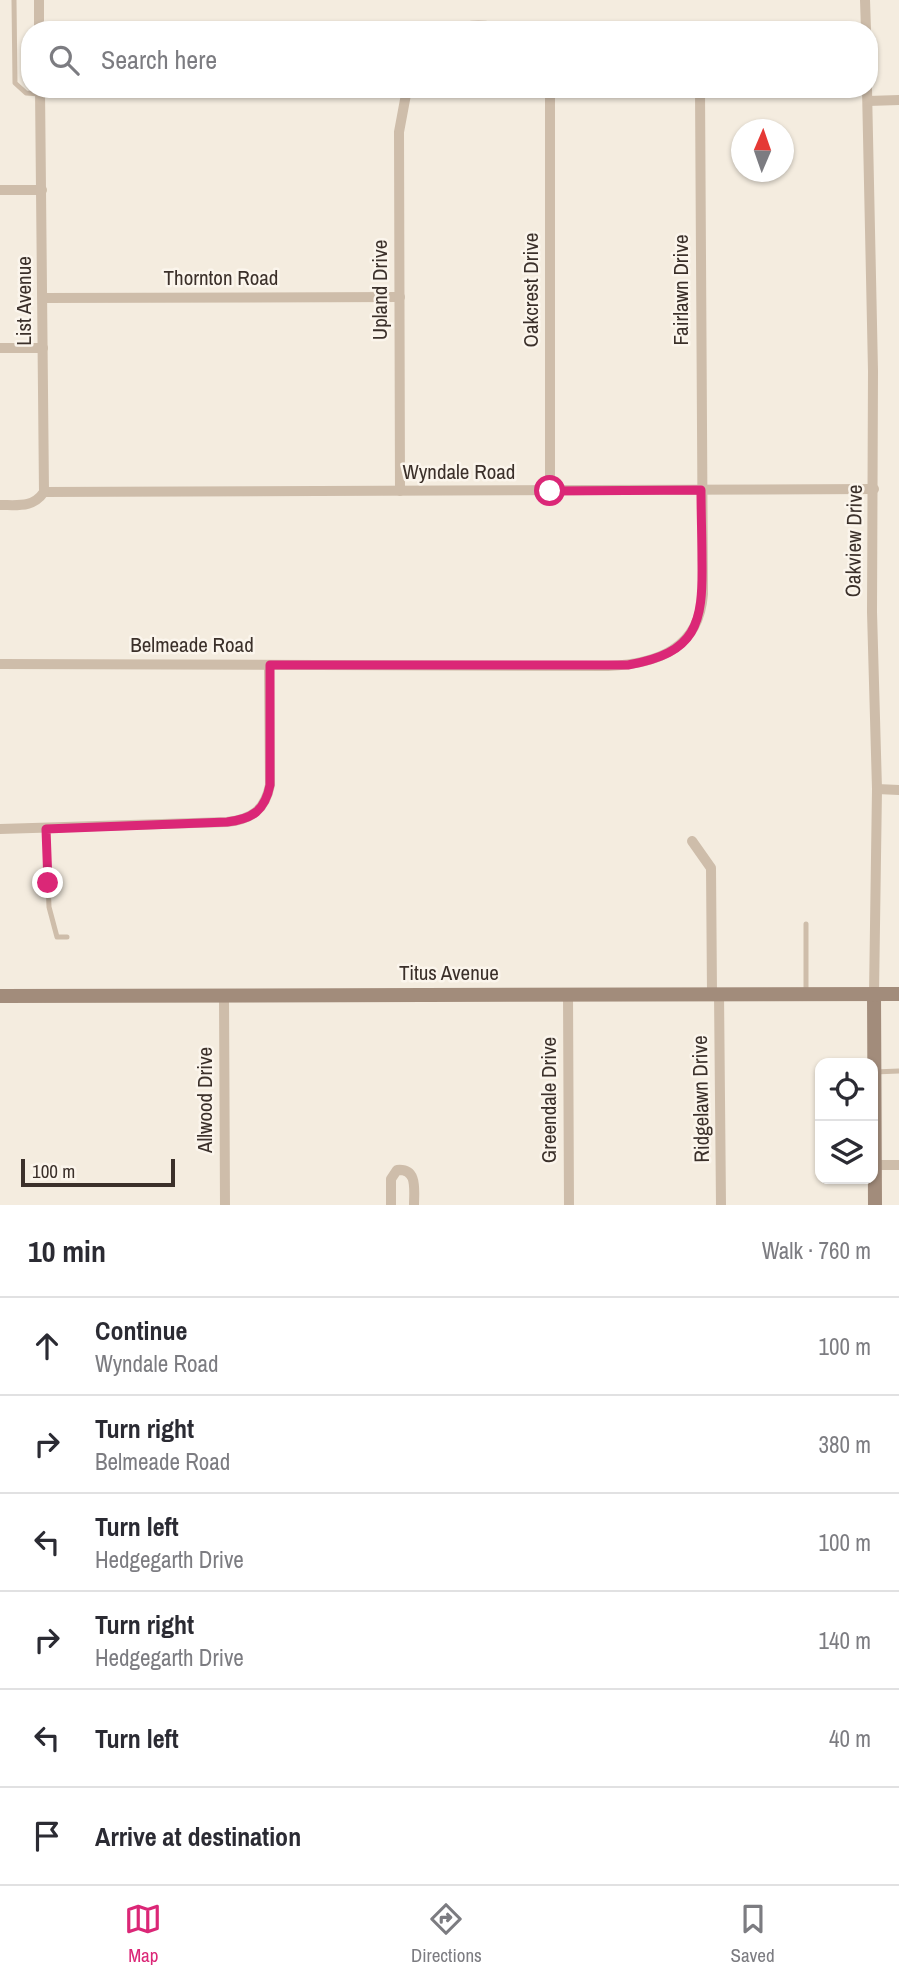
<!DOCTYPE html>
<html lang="en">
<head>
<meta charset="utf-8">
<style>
  body { margin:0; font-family:"Archivo Narrow",sans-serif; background:#f2f2f3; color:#2b2b33 }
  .controls { position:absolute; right:21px; bottom:21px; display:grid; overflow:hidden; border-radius:14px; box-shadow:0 2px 5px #0004 }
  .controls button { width:63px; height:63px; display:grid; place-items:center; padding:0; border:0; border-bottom:2px solid #e1e1e2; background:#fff; color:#2b2b33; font:35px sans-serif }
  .compass { position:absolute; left:731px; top:119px; width:63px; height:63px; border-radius:50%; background:#fff; box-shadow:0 2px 5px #0004; rotate:2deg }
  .scale { position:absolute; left:21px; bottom:18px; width:154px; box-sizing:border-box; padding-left:7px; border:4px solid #3b302a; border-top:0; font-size:19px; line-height:24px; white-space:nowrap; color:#3b302a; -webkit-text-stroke:5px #fbf5ec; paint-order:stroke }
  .stop { position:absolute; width:21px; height:21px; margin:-16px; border:5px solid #db2777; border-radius:50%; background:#fff }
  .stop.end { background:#db2777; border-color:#fff; box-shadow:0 2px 7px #0008 }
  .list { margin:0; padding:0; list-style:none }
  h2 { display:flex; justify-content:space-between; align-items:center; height:91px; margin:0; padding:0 28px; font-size:30px }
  h2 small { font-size:23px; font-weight:400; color:#7c7c81 }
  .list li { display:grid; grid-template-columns:46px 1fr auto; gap:21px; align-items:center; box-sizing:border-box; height:98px; padding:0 28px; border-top:2px solid #e1e1e2 }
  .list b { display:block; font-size:26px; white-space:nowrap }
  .list p { margin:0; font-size:23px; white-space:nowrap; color:#7c7c81 }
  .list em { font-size:23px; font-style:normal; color:#7c7c81 }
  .icon { flex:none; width:38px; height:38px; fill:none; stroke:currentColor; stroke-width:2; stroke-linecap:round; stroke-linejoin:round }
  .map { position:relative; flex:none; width:899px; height:1205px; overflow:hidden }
  .search { position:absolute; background:#fff; box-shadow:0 2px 5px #0004; left:21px; right:21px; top:21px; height:77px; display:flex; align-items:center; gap:18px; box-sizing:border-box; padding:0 24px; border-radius:28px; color:#7c7c81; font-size:26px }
  .sheet { height:679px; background:#fff }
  nav { display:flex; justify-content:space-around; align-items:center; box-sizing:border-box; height:98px; border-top:2px solid #e1e1e2; background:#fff; font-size:19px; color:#7c7c81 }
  nav a { display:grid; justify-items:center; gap:4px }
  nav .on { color:#db2777 }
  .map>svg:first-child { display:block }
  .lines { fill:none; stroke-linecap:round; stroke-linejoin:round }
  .service { stroke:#cebdaa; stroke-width:5 }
  .minor { stroke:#cebdaa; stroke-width:10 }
  .secondary { stroke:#a28c7b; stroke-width:14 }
  .route { stroke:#db2777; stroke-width:9 }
  .labels { text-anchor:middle; stroke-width:5; stroke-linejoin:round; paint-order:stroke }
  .street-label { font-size:21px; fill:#3b302a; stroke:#fbf5ec }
</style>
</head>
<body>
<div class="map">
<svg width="899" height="1205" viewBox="0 0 899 1205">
  <rect width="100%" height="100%" fill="#f4ecdf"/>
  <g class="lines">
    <g class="service">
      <path d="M14,0l1,83 11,10 14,1"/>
      <path d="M46,829l3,78 8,30h10"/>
      <path d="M806,994v-70"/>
      <path d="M874,1072l25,-1"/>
    </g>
    <g class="minor">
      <path d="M39,0v30"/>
      <path d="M865,0l1,30"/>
      <path d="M454,30c17,-7 36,-5 54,0"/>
      <path d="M867,89l6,282 -1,241 5,177 -3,205"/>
      <path d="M868,101l31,-1"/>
      <path d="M0,190h42"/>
      <path d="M43,298l357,-1"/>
      <path d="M0,348h43"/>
      <path d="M400,491l-1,-359 8,-43"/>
      <path d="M550,491v-402"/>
      <path d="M44,492l830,-3"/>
      <path d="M0,505c18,0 33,3 44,-13l-4,-403"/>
      <path d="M0,664l608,2c49,-2 91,-17 95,-72l-3,-505"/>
      <path d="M877,789l22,1"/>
      <path d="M0,829l227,-7c25,-3 38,-12 43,-37l-1,-120"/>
      <path d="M692,841l19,27 1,125"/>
      <path d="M719,993l2,212"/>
      <path d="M568,994l1,211"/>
      <path d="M224,995l1,210"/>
      <path d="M875,1165h24"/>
      <path d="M391,1205v-26l6,-9c21,-2 17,20 17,35"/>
    </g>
    <g class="secondary">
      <path d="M874,994l1,211"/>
      <path d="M0,996l899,-2"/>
    </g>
  </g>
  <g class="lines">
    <path class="route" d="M48,883l-2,-54 181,-7c25,-3 38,-11 43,-37v-120h358c69,-12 75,-41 74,-104 0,-24 -1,-47 -1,-71l-151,1"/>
  </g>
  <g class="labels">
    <g class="street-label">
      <text x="221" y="285">Thornton Road</text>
      <text transform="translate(380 290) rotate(-90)" y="7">Upland Drive</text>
      <text transform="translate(531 290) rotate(-90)" y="7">Oakcrest Drive</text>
      <text transform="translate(681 290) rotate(-90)" y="7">Fairlawn Drive</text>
      <text transform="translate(24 301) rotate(-90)" y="7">List Avenue</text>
      <text x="459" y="479">Wyndale Road</text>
      <text transform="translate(854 541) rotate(-89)" y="7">Oakview Drive</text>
      <text x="192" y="652">Belmeade Road</text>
      <text x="449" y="980">Titus Avenue</text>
      <text transform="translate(701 1099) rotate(-91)" y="7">Ridgelawn Drive</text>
      <text transform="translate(205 1100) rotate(-90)" y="7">Allwood Drive</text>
      <text transform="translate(549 1100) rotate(-90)" y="7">Greendale Drive</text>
    </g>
  </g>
</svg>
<div class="controls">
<button><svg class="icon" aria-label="locate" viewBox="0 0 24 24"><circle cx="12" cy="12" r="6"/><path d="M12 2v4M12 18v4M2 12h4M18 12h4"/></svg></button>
<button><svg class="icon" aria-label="layers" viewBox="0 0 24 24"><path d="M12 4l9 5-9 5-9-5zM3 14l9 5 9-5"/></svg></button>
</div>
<svg class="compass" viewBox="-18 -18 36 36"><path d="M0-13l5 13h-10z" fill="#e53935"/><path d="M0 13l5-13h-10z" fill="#7c7c81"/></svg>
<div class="scale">100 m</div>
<div class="stop" style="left:550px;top:491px"></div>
<div class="stop end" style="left:48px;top:883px"></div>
<div class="search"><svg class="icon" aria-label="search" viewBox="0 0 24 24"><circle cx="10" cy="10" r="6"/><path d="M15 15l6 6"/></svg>Search here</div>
</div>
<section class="sheet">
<h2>10 min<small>Walk · 760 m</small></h2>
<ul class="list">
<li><svg class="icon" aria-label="ahead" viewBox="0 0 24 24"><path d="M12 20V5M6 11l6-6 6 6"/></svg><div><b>Continue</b><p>Wyndale Road</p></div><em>100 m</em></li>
<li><svg class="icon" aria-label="right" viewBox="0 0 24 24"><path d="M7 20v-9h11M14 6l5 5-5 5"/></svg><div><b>Turn right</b><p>Belmeade Road</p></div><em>380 m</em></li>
<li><svg class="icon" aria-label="left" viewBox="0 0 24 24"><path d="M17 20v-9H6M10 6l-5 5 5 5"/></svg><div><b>Turn left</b><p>Hedgegarth Drive</p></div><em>100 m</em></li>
<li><svg class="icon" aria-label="right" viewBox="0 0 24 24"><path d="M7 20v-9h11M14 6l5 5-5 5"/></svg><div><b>Turn right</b><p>Hedgegarth Drive</p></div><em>140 m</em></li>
<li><svg class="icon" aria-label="left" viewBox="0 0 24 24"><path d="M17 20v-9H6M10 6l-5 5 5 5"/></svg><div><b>Turn left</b></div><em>40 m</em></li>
<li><svg class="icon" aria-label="arrive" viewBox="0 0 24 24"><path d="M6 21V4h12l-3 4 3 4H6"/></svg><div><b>Arrive at destination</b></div></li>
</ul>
</section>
<nav>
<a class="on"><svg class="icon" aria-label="map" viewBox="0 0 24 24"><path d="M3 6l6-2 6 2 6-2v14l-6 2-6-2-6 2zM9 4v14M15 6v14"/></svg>Map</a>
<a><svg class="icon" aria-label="directions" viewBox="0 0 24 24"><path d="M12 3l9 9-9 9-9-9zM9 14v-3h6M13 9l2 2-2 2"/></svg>Directions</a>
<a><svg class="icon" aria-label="saved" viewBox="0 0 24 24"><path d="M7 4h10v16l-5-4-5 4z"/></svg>Saved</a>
</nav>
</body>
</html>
